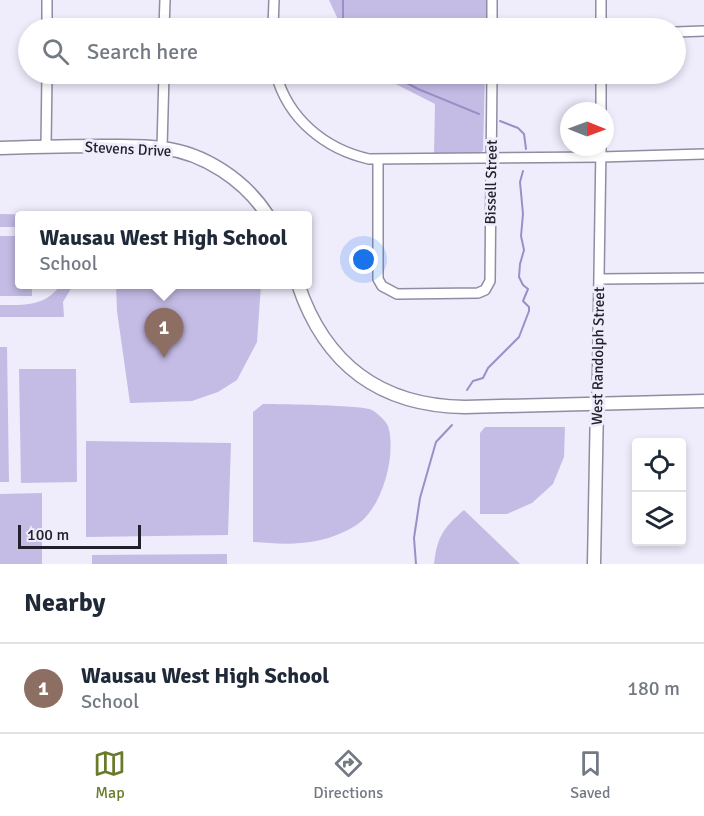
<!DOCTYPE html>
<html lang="en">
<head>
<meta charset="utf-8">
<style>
  body { margin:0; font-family:Signika,sans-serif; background:#f6f6f7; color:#1f2937 }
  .controls { position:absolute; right:18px; bottom:18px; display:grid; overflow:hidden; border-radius:6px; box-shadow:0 3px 9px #0003 }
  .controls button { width:54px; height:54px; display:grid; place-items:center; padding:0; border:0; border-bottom:2px solid #e0e1e3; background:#fff; color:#1f2937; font:30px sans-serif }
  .compass { position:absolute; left:560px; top:102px; width:54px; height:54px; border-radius:50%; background:#fff; box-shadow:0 3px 9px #0003; rotate:91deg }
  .scale { position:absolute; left:18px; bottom:15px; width:123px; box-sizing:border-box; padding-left:6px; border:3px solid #22202a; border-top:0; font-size:16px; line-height:21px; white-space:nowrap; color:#22202a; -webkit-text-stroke:4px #efecfc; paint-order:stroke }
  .you { position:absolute; left:364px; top:260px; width:21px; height:21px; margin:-15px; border:4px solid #fff; border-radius:50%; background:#1a73e8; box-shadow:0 0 0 9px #1a73e833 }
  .badge { display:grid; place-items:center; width:39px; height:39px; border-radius:50%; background:#697b2b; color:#fff; font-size:20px; font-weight:700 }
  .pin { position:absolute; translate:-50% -50px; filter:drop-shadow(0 2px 3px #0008) }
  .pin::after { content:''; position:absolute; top:32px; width:21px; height:18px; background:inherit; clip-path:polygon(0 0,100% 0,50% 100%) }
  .popup { position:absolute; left:15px; top:211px; width:297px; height:78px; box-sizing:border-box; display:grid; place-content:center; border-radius:6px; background:#fff; filter:drop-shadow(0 2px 4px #0005); font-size:20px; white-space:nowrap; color:#747a83 }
  .popup b { font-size:22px; color:#1f2937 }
  .popup::after { content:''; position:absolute; left:50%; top:100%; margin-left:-12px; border:12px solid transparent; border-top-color:#fff }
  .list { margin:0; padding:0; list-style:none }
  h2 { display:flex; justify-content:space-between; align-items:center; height:78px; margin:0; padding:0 24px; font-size:26px }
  h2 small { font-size:20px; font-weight:400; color:#747a83 }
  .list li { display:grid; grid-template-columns:39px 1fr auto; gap:18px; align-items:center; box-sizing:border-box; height:90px; padding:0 24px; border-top:2px solid #e0e1e3 }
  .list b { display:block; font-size:22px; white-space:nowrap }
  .list p { margin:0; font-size:20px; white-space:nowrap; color:#747a83 }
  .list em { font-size:20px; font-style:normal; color:#747a83 }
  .icon { flex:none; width:33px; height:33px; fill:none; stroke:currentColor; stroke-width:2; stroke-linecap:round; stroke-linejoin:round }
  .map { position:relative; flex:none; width:704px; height:564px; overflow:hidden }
  .search { position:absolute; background:#fff; box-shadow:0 3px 9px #0003; left:18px; right:18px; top:18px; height:66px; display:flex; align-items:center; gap:15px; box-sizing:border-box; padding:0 21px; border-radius:33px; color:#747a83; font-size:22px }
  .sheet { height:168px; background:#fff }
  nav { display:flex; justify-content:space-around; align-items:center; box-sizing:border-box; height:84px; border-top:2px solid #e0e1e3; background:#fff; font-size:16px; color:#747a83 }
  nav a { display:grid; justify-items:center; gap:3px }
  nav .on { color:#697b2b }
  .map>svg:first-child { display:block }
  .green { fill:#c5bce6 }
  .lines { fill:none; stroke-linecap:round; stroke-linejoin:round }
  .stream { stroke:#9c8fc7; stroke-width:2 }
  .minor-casing { stroke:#908ca3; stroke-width:12 }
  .tertiary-casing { stroke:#908ca3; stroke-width:15 }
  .minor { stroke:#fff; stroke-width:9 }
  .tertiary { stroke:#fff; stroke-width:12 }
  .labels { text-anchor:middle; stroke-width:6; stroke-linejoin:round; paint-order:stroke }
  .street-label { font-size:15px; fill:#22202a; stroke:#efecfc }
</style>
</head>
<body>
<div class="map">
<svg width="704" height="564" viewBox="0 0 704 564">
  <rect width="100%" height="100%" fill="#efecfc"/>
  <g class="green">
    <path d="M329,0h158l-1,28h-144z"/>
    <path d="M376,74h109l-2,77 -6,3h-43l1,-50z"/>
    <path d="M0,214l64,1 -44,1v11h-20z"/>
    <path d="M0,236h20v48l12,1v11h-32z"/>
    <path d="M61,284l12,1 -10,17 1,15h-64v-12c24,0 46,2 61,-21z"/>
    <path d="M116,285h145l-4,57 -20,38 -19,12 -26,9 -62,2 -13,-92z"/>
    <path d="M0,347h7l2,135h-9z"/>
    <path d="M19,369h57l1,113 -56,1z"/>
    <path d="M263,404c16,0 101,1 109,6 5,3 14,11 16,16 9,29 -6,84 -33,100 -33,20 -65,19 -102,16v-130z"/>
    <path d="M485,427h80l-1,30 -11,27 -21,19 -25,11h-27v-81z"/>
    <path d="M86,441l145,2 -3,92 -142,2z"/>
    <path d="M42,493v71h-42v-70z"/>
    <path d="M464,510l56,54h-86c3,-27 9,-36 30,-54z"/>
    <path d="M227,554v10h-135v-9z"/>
  </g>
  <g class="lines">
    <g class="stream">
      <path d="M343,0v18l8,10"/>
      <path d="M390,74l28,15 61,25"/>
      <path d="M500,121l18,7 6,6 2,15"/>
      <path d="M467,390l6,-9 10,-3 5,-10 31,-31 10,-26v-4l-6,-6 5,-12 -5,-4 -4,-8 1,-13 4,-14 -3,-14 2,-22 -3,-32 3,-11"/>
      <path d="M416,564l-2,-26 6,-40 16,-56 16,-17"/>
    </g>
    <g class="minor-casing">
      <g id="minor">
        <path d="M47,28v-28"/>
        <path d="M164,28l1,-28"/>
        <path d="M273,28l1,-28"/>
        <path d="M492,28v-28"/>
        <path d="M601,28v-28"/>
        <path d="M676,32l28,-1"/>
        <path d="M276,74c12,45 49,75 93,85l232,-2 103,-3"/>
        <path d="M601,111v-37"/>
        <path d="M46,147l1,-73"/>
        <path d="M162,148l2,-74"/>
        <path d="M378,160v119l4,7 15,8 81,-1 7,-3 5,-9 2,-207"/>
        <path d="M600,279l104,-1"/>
        <path d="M597,404l4,-257"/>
      </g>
    </g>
    <g class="tertiary-casing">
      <g id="tertiary">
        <path d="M0,148c34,-1 68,-2 102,-2 20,0 40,-1 60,2 42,5 83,32 106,68"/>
        <path d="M298,284c27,81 83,122 167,123l239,-6"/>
        <path d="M594,564l3,-160"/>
      </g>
    </g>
    <use href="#minor" class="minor"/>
    <use href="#tertiary" class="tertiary"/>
  </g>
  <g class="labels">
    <g class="street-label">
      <text transform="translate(128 149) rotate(3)" y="5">Stevens Drive</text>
      <text transform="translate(491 182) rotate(-89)" y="5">Bissell Street</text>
      <text transform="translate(598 356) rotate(-89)" y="5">West Randolph Street</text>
    </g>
  </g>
</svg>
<div class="controls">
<button><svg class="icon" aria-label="locate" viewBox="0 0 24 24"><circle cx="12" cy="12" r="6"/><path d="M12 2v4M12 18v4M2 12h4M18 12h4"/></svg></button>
<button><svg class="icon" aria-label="layers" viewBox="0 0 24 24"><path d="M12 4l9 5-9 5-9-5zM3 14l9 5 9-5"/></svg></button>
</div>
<svg class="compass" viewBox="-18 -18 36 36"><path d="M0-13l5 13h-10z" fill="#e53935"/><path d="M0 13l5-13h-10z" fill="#747a83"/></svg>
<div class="scale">100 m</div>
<div class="you"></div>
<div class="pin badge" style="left:164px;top:358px;background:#8d6e63">1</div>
<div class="popup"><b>Wausau West High School</b>School</div>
<div class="search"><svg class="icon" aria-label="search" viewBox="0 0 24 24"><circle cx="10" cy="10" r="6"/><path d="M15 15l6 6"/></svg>Search here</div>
</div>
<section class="sheet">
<h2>Nearby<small></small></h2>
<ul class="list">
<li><span class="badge" style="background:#8d6e63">1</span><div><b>Wausau West High School</b><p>School</p></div><em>180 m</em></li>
</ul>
</section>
<nav>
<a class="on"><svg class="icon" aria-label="map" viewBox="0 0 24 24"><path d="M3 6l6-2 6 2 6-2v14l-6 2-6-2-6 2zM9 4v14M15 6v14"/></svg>Map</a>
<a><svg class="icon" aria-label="directions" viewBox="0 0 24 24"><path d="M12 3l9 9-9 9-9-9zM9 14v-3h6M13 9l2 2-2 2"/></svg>Directions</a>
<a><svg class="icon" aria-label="saved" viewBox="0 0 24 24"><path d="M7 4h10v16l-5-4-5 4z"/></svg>Saved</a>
</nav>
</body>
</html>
